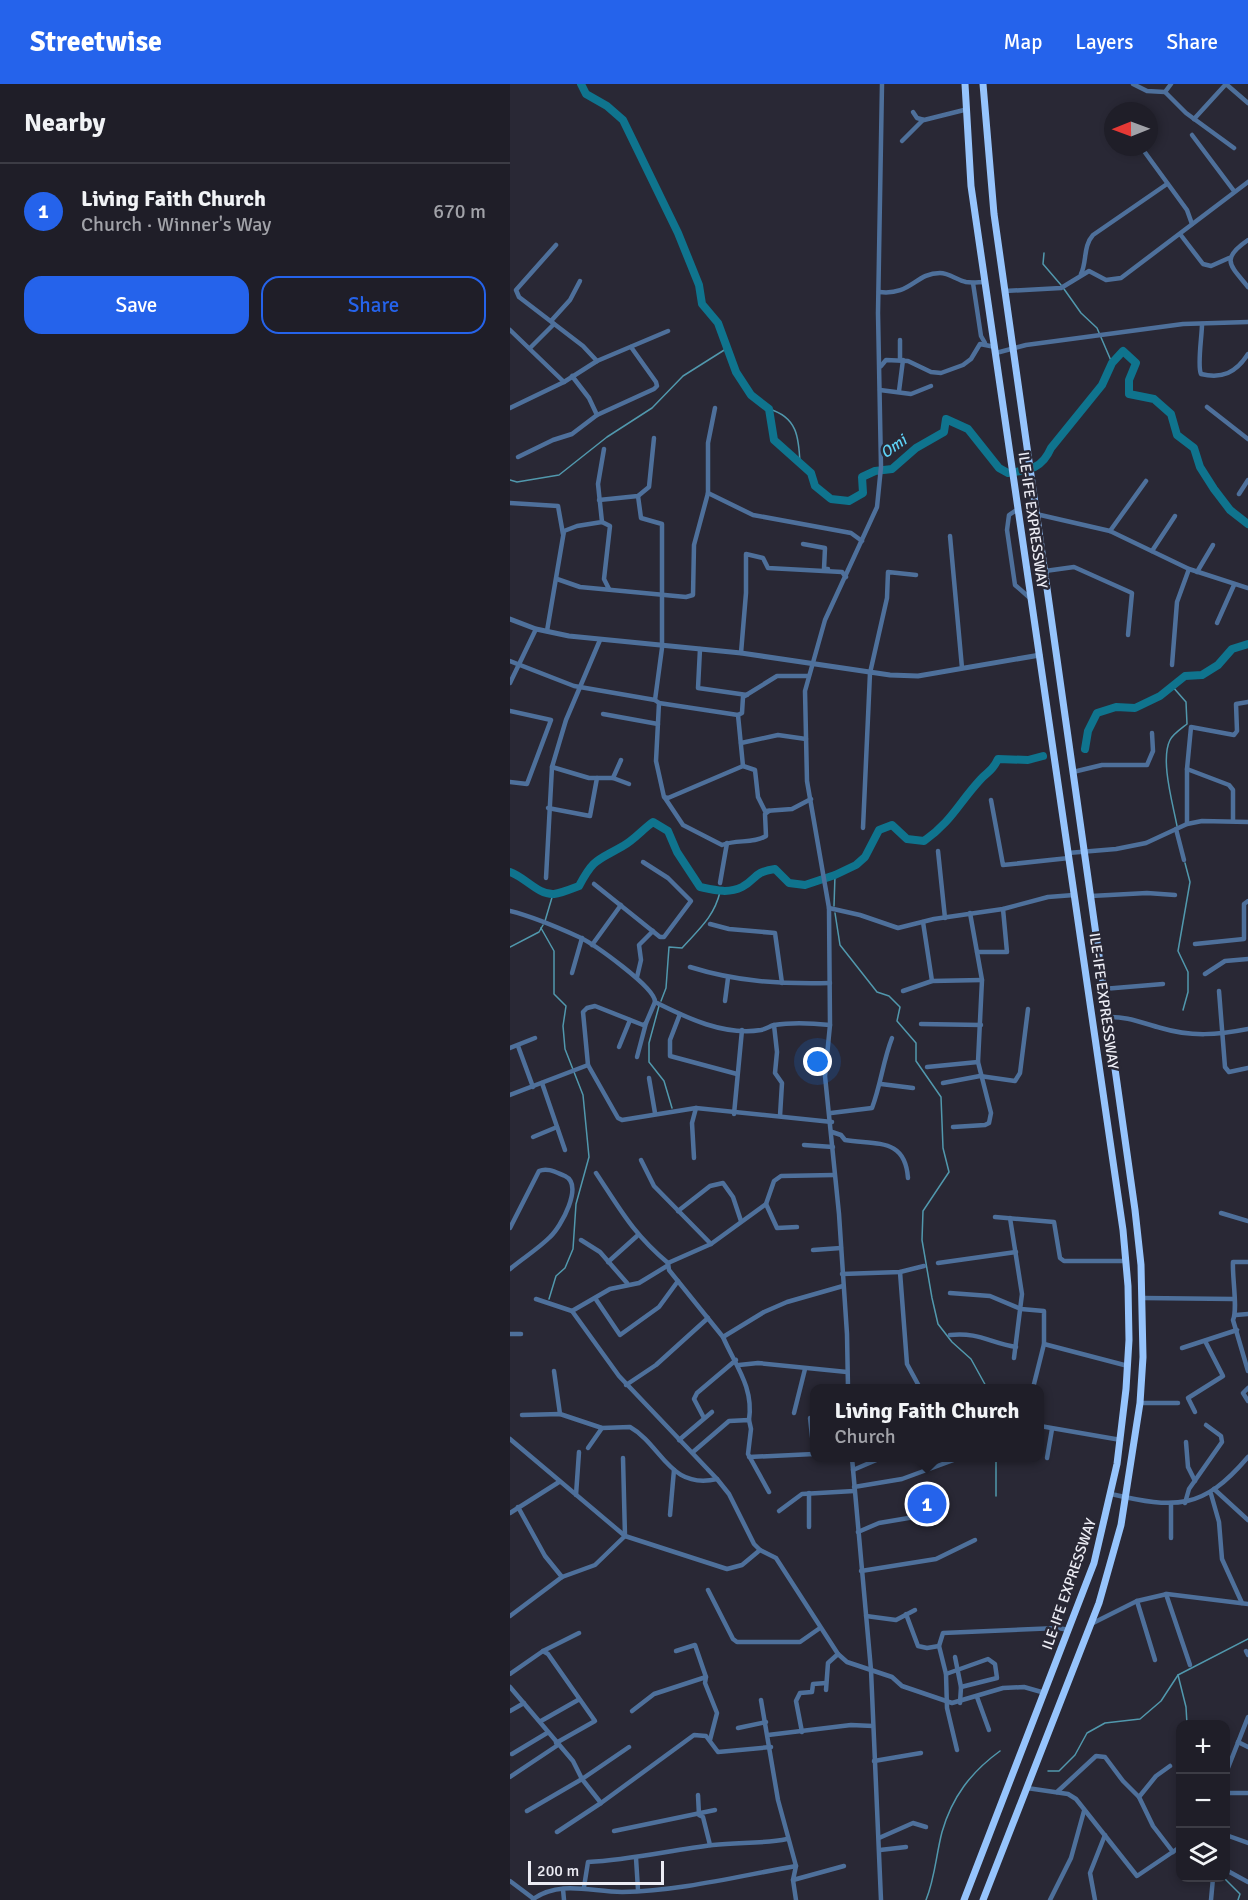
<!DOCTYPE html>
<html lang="en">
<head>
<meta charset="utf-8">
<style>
  body { margin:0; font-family:Signika,sans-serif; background:#272730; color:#f1f3f6 }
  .controls { position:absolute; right:18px; bottom:18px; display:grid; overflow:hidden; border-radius:12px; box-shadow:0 3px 9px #0003 }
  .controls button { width:54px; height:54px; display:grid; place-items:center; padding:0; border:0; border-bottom:2px solid #3c3c45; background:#1f1e28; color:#f1f3f6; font:30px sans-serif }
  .compass { position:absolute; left:594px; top:18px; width:54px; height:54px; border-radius:50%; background:#1f1e28; box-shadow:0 3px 9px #0003; rotate:269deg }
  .scale { position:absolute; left:18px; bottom:15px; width:136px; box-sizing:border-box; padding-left:6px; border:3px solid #ececf4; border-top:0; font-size:16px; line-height:21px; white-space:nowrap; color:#ececf4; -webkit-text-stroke:4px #292835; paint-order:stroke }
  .you { position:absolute; left:308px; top:978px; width:21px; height:21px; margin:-15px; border:4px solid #fff; border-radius:50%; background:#1a73e8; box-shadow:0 0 0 9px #1a73e833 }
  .badge { display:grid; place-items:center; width:39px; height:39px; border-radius:50%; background:#2563eb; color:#fff; font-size:20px; font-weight:700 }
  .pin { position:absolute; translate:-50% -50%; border:3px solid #fff; box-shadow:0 2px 6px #0006 }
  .popup { position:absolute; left:300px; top:1300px; width:234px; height:78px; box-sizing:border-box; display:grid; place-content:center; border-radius:12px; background:#1f1e28; filter:drop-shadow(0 2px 4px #0005); font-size:20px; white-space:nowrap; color:#a1a2a8 }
  .popup b { font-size:22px; color:#f1f3f6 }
  .popup::after { content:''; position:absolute; left:50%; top:100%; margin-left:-12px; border:12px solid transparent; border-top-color:#1f1e28 }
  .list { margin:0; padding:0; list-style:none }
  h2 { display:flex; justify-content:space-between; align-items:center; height:78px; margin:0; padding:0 24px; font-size:26px }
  h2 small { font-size:20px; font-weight:400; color:#a1a2a8 }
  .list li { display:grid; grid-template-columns:39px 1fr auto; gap:18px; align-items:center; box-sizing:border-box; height:96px; padding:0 24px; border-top:2px solid #3c3c45 }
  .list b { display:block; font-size:22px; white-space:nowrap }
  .list p { margin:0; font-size:20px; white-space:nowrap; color:#a1a2a8 }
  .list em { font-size:20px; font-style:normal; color:#a1a2a8 }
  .actions { display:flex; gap:12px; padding:18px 24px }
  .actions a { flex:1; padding:14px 0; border:2px solid #2563eb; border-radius:18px; text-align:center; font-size:21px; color:#2563eb }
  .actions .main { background:#2563eb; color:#fff }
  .icon { flex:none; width:33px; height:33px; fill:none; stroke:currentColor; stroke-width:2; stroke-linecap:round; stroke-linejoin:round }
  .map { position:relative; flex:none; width:738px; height:1816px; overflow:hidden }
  header { display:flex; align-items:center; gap:36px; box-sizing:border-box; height:84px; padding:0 30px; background:#2563eb; color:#fff }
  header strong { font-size:28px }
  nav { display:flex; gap:33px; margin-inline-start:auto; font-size:21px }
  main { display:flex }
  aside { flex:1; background:#1f1e28 }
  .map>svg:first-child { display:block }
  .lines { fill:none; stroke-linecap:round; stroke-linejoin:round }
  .stream { stroke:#5198ad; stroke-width:1.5 }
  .river { stroke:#0f748e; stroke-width:8 }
  .minor { stroke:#4e709b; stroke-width:4.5 }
  .tertiary { stroke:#4e709b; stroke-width:5 }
  .trunk { stroke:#96c4fc; stroke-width:7 }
  .labels { text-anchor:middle; stroke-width:5; stroke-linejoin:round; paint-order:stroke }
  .street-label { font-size:15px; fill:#ececf4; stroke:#292835 }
  .water-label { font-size:16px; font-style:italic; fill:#5ed2f6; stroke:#292835 }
</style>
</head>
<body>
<header>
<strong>Streetwise</strong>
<nav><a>Map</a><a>Layers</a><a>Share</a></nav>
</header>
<main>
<aside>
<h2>Nearby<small></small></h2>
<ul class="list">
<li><span class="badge">1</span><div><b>Living Faith Church</b><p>Church · Winner's Way</p></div><em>670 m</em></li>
</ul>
<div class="actions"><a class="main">Save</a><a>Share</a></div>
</aside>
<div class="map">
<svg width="738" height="1816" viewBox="0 0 738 1816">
  <rect width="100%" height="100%" fill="#292835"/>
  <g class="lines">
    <g class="stream">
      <path d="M534,169l-1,11 18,21"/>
      <path d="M554,205l17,24 16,15 15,35"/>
      <path d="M259,325c28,8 30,28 31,55"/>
      <path d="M0,396l7,2 42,-7 48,-38 45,-29 31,-32 46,-29"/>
      <path d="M662,602l14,16 1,22c-5,4 -14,10 -17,16 -10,20 3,64 7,86"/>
      <path d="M324,822l1,-31"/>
      <path d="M325,829l5,32 37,47 12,4 11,11 -3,14 19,22v18l25,36 2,51 6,24 -26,39 -1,29 10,58 6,26 14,18 19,17 16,29"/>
      <path d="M35,837l8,-27"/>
      <path d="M31,844l13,23v43l12,12 -3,20 2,23 18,46 6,62 -13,47 -3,45 -8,19 -9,8 -7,23"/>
      <path d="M0,863l29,-15 4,-7"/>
      <path d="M151,917l5,-13 3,-41 13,1c17,-19 32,-31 38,-56"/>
      <path d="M149,922l-10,37v19l15,19 8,27"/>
      <path d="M673,926l5,-18v-20l-10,-21 12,-69 -5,-19"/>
      <path d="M486,1412v-38"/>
      <path d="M668,1591l8,32 1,17"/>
      <path d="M538,1687h11l16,-16 12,-22 18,-10 35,-4 21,-18 17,-26 70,-36"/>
      <path d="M714,1794l16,16 -2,6"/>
      <path d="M416,1816c9,-22 10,-45 16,-68 10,-35 29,-60 58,-81"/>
    </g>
    <g class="river">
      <path d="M71,0l5,10 21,12 16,14 55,113 21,52 3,19 16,19 18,49 15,23 18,14 5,31 37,33 4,13 16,13 18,2 14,-8 -1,-16 13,-6 17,-2 24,-21 28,-16 2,-13 22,10 31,39 9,5c21,-3 34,-4 43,-25l51,-63 10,-22 11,-12 13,12 -7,17v14l25,5 17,15 6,21 17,13 6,19 14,22 16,21 18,14"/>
      <path d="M575,665l3,-18 9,-18 19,-6 19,1 25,-12 25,-20 17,-1 16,-10 14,-16 16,-5"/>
      <path d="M0,788c15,5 28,23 44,22 8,-1 17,-5 25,-8 15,-28 18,-25 44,-40 11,-6 20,-17 30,-24l15,9 9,21 23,35c14,3 28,7 42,0 15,-8 11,-15 33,-18l14,14 16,2 30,-10 21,-10 9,-8 14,-27 13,-5 15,14 17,2c28,-20 34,-37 56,-61 8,-9 12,-8 18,-21l30,1 15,-4"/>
    </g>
    <g class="minor">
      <path d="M623,0l14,7 18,1 21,21 48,35"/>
      <path d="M716,0l22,19"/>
      <path d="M655,8l6,-8"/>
      <path d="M403,28l4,6 7,2 40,-10"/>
      <path d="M684,35l32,-35"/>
      <path d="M682,51l42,56"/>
      <path d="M392,57l21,-21"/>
      <path d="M631,63l46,63 5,14"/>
      <path d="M670,150l23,30 8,2 18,-8"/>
      <path d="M738,156c-28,19 -18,25 0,47"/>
      <path d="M46,161l-40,45 3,7 64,49 14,15"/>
      <path d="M571,190c6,-12 2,-28 12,-39l74,-51"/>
      <path d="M463,199l8,53 4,7"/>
      <path d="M495,207l56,-3 28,-17 17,9 15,-2 127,-96"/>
      <path d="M369,208c32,4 36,-19 61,-19 9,0 17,7 26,9 6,1 13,0 19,0"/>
      <path d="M41,237l19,-21 10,-19"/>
      <path d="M692,240c0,12 -5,42 -1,50 21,5 35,-1 47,-20"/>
      <path d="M0,246l54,52"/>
      <path d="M20,264l24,-24"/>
      <path d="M486,269l30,-8 157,-21 65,-2"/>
      <path d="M390,276v-20"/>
      <path d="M371,282l5,-6 22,1 23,11 10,1 22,-8 8,-6 9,-15 15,3"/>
      <path d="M62,292l17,22 8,17"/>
      <path d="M370,306l31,4 20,-8"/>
      <path d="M389,307l4,-31"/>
      <path d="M697,323l41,32"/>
      <path d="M0,324l54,-26 33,-21 71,-30"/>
      <path d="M8,373l35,-17 19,-6 25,-19 57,-26 3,-3 -1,-4 -25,-35"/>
      <path d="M198,409l45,22 98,18 11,8"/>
      <path d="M729,410l9,-14"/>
      <path d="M128,412l3,22 21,6v124l-7,52 4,3 -3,58 8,36 4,1 75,-32 12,4 3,27 7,14 27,-2 19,-10"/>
      <path d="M89,416l39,-4 11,-9 5,-49"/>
      <path d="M0,419l48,3 5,28"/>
      <path d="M508,425l-9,6 -2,15 8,55 16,14"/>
      <path d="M526,430l74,17 79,38 59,19"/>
      <path d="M92,438l8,4 -6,53 5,10"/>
      <path d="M600,447l36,-50"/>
      <path d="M440,452l12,132"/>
      <path d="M293,460l22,4 -1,21h4"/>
      <path d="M642,467l23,-35"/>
      <path d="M535,487l29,-4 58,26 -4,42"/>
      <path d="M687,488l16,-27"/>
      <path d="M47,495l23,8 106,10 7,-2 1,-50 14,-52v-50l7,-35"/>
      <path d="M707,539l17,-38"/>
      <path d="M37,547l17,-100 13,-5 25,-4 -4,-38 6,-35"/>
      <path d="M190,565l-2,39 49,7"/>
      <path d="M231,569l5,-60v-39l17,4 5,10 74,4 4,5"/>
      <path d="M0,577l64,25 81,14"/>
      <path d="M662,581l5,-63 12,-33"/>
      <path d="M0,599l26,-54"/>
      <path d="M149,619l79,12 5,51"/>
      <path d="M0,627l41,9 -24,64 -17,-2"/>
      <path d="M93,630l55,10"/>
      <path d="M228,631l4,-2 1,-16 34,-21h31"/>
      <path d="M231,659l37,-8 28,4"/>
      <path d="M42,683l37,11h24l16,6"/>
      <path d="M677,685l42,16 4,5v31"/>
      <path d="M563,688l29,-7h45l6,-14 -1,-18"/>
      <path d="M103,694l8,-18"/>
      <path d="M155,714l18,27 39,20c15,-6 31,-1 44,-9l-1,-22 4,-3"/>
      <path d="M481,716l12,65 66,-7"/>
      <path d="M38,724l42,8 7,-38"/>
      <path d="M677,740v-55l4,-42 43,8 3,-4 -1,-27 12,-2"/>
      <path d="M353,744l7,-155 17,-75 1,-26 28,3"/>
      <path d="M666,745l8,31"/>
      <path d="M428,767l7,67"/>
      <path d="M558,769l48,-4 30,-6 41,-19 15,-3 46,1"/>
      <path d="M36,794l6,-111 14,-47 34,-80"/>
      <path d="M210,799l7,-40"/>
      <path d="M84,800l66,53h4l27,-36 -23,-23 -25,-16"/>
      <path d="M581,812l56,-3 28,2"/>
      <path d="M319,824l31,7 38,13 36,-9 69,-10 45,-12 26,-2"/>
      <path d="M0,827c24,6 47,16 69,26 15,7 77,51 76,65 32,16 69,34 106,28 5,-1 9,-4 13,-5 18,-3 38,-2 56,0"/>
      <path d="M413,838l9,59"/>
      <path d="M200,840l19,5 46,4 7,50"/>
      <path d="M685,860l49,-5v-35l4,-3"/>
      <path d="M82,861l29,-40"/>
      <path d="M467,868h30l-4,-43"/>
      <path d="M180,883c48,15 90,17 140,16"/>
      <path d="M62,889l10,-35"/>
      <path d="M695,890l20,-13 23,-2"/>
      <path d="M127,893l4,-17 -2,-15 14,-14"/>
      <path d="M593,905l60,-5"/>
      <path d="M393,907l29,-10 50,-1"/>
      <path d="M709,907l6,76 4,5 19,-4"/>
      <path d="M215,917l3,-23"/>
      <path d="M145,918l-9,21 -3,2 -48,-19 -8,2 -4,4 5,53 30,53 4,2 74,-12 136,14"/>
      <path d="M170,930l-10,26v16l67,18"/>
      <path d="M597,933c20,-1 35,6 54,11 30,9 57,7 87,1"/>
      <path d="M411,940l60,1"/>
      <path d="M264,941l3,27 -2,21 7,10 -2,33"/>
      <path d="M8,962l15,41"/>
      <path d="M109,963l11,-27"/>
      <path d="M0,964l25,-10"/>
      <path d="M127,973l9,-34"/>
      <path d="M417,983l51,-5"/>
      <path d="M139,994l6,35"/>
      <path d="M32,999l23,67"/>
      <path d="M433,999l37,-7 35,5 5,-8 8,-64"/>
      <path d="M371,1000l32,4"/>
      <path d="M0,1011l78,-30"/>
      <path d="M321,1029l41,-5c9,-24 11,-47 20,-70"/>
      <path d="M224,1030l8,-84"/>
      <path d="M443,1043l32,-2 4,-2 2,-10 -13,-51 4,-82 -12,-67"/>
      <path d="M322,1048l9,3 4,5c33,5 60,-2 63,38"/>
      <path d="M23,1053l24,-10"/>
      <path d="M294,1061l29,2"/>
      <path d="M184,1074l-2,-35 4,-15"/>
      <path d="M131,1076l13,26 57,58"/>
      <path d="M86,1089c24,36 37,61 72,90l1,7 54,67 41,-25 23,-10 56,-16"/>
      <path d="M256,1120l11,24 20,-1"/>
      <path d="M168,1127l32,-25 13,-3 10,14 8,24"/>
      <path d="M711,1129l27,8"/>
      <path d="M485,1133l59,5 6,36 4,3h62"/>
      <path d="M500,1134l12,76 -8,64"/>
      <path d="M0,1144l29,-57c9,-4 18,2 26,5 19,9 -4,51 -15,61 -12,12 -27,21 -40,32"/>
      <path d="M71,1156l19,12 27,31"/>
      <path d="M303,1166l28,-2"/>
      <path d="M98,1178l29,-26"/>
      <path d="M738,1178h-15c-1,15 5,47 0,58l15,51"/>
      <path d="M158,1179l43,-19 55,-40 8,-23 7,-5 53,-1"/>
      <path d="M428,1179l78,-11"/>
      <path d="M390,1188l7,92 13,24"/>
      <path d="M332,1190l58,-2 24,-6"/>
      <path d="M440,1209l40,3 31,13 23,2v33l-11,44"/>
      <path d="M85,1214l25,37 39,-28 19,-26"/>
      <path d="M633,1214l90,1"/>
      <path d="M26,1215l36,12 47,65 98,103 12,15 25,50 6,6"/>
      <path d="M62,1227l38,-22 29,-6 28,-17"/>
      <path d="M726,1231l12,-1"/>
      <path d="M0,1250h11"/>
      <path d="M440,1251c29,-3 40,8 66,12"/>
      <path d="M213,1253c12,28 31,50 26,83"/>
      <path d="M534,1260l84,22"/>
      <path d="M672,1264l55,-18"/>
      <path d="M229,1281l19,-2 89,9"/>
      <path d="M44,1287l6,43"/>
      <path d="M116,1301l30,-20 52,-47"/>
      <path d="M338,1304l-1,-54 -8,-120 -14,-138 5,-51 -1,-117 -22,-127 -2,-90 20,-71 52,-113 4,-40 -3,-154 4,-229"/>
      <path d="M738,1304l-5,5 5,8"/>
      <path d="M630,1319h38"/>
      <path d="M685,1328l-7,-14 35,-22 -18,-35"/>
      <path d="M284,1329l11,-44"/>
      <path d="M12,1331l38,-1 42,14 28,-1c32,18 39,63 87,52"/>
      <path d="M194,1334l-10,-19 3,-6 39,-33"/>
      <path d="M300,1334l4,36"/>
      <path d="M530,1342l81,14"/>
      <path d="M0,1355l115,97 102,33 15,-4 18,-15 16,8 62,96 9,8 45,15 10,9 50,17 51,-15 21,-1 21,6"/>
      <path d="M169,1356l33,-28"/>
      <path d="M676,1358l2,25 7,14"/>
      <path d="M78,1364l14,-20"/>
      <path d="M183,1368l36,-31 20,-1 2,9 -3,25 21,38"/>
      <path d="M239,1373l65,-3"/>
      <path d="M342,1374l19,212 10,230"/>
      <path d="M537,1374l5,-29"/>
      <path d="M343,1386l28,-12"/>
      <path d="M344,1403l48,-8 57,-21"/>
      <path d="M704,1405l34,31"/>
      <path d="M601,1410c65,15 92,16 137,-37"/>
      <path d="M701,1410l8,28 3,37 20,44"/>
      <path d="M66,1411l3,-43"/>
      <path d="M675,1419l4,-14 33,-47 -1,-6 -15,-11"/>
      <path d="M8,1423l27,49 17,21"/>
      <path d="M269,1427l23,-17 52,-3"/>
      <path d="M0,1429l49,-31"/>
      <path d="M160,1431l4,-45"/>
      <path d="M299,1443v-34"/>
      <path d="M348,1448l21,-9 65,-11"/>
      <path d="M661,1454v-34"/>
      <path d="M351,1487l75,-12 39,-19"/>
      <path d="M198,1506l25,49 4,3h63l20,-14"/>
      <path d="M656,1510l24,71"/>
      <path d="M627,1517l18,59"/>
      <path d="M396,1530l12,32 9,2 12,-2"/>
      <path d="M0,1532l52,-39 33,-12 30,-29 -2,-78"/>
      <path d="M356,1532l30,4 19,-10"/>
      <path d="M581,1540l46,-23 30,-7 81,10"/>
      <path d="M33,1567l5,3 47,67 -39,22"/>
      <path d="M166,1567l19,-6 11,32 -1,6 12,30 -7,27"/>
      <path d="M736,1567l2,4"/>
      <path d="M445,1573l6,30 -1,16"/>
      <path d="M0,1590l33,-23 36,-18"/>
      <path d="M436,1590l42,-15 7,5 2,14 -36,9"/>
      <path d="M0,1603l63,74 9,18 19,24"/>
      <path d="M316,1606l2,-27 10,-9"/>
      <path d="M467,1613l12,33"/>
      <path d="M251,1616l17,100 18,66 -3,14 3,20"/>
      <path d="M0,1627l14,-8"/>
      <path d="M122,1627l22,-17 52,-17"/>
      <path d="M31,1637l37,-21"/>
      <path d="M228,1644l28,-6"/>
      <path d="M292,1648l-6,-31 4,-8 12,-1 1,-8 13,-1"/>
      <path d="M258,1651l83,-10 22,1"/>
      <path d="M728,1658l10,5"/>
      <path d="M447,1666l-10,-42 -1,-34 -7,-28 4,-13 115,-5 11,2"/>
      <path d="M2,1670l35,-21"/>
      <path d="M364,1677l47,-8"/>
      <path d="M0,1693l48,-32"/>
      <path d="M517,1704l41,6 8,5 61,77 43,-29"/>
      <path d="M716,1705v-16l22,-56"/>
      <path d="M547,1708l39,-36 9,1 18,24 16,16 14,29 20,26"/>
      <path d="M716,1709h22"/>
      <path d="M188,1711l1,20 4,2 7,28"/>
      <path d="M629,1713l17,-21 14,-10"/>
      <path d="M17,1727l55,-32 47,-32"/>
      <path d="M104,1747l101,-21"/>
      <path d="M47,1748l44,-29 93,-68 12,1 12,16 53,-5"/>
      <path d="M716,1751l22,8"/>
      <path d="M369,1754l34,-15 13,4"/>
      <path d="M370,1766l26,-3"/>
      <path d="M126,1774l2,32"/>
      <path d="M716,1786l22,12"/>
      <path d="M283,1796l51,-14"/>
      <path d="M0,1797l24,18"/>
      <path d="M74,1803l4,-25c43,-2 83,-12 125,-17 25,-3 50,-1 74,-6"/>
      <path d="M53,1805l1,11"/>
      <path d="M23,1815c28,-19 58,-7 89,-7 58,-1 117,-16 174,-26"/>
      <path d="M540,1816l21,-42 13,-47"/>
      <path d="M585,1816l-5,-27 15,-38"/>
      <path d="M701,1816l2,-22"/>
    </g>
    <path class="tertiary" d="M0,535l26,10 33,7 172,17 149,22 28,1 122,-21"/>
    <g class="trunk">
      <path d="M454,1816l130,-337 23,-99 9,-75 3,-49 -1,-54 -5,-56 -152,-1044 -6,-102"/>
      <path d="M473,1816l116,-297 22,-78 19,-122 3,-46 -2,-92 -6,-55 -141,-996 -11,-130"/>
    </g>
  </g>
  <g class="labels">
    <g class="street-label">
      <text transform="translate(523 436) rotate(82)" y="5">ILE-IFE EXPRESSWAY</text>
      <text transform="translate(594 917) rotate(82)" y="5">ILE-IFE EXPRESSWAY</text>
      <text transform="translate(559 1500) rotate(-71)" y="5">ILE-IFE EXPRESSWAY</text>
    </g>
    <g class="water-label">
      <text transform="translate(383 362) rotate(-36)" y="6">Omi</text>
    </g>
  </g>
</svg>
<div class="controls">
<button>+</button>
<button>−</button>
<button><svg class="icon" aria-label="layers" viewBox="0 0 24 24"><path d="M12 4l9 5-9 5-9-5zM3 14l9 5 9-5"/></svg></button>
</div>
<svg class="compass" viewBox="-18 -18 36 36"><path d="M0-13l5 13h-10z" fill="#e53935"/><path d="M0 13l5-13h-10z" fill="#a1a2a8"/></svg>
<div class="scale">200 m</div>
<div class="you"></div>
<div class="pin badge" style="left:417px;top:1420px">1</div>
<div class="popup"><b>Living Faith Church</b>Church</div>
</div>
</main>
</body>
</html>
